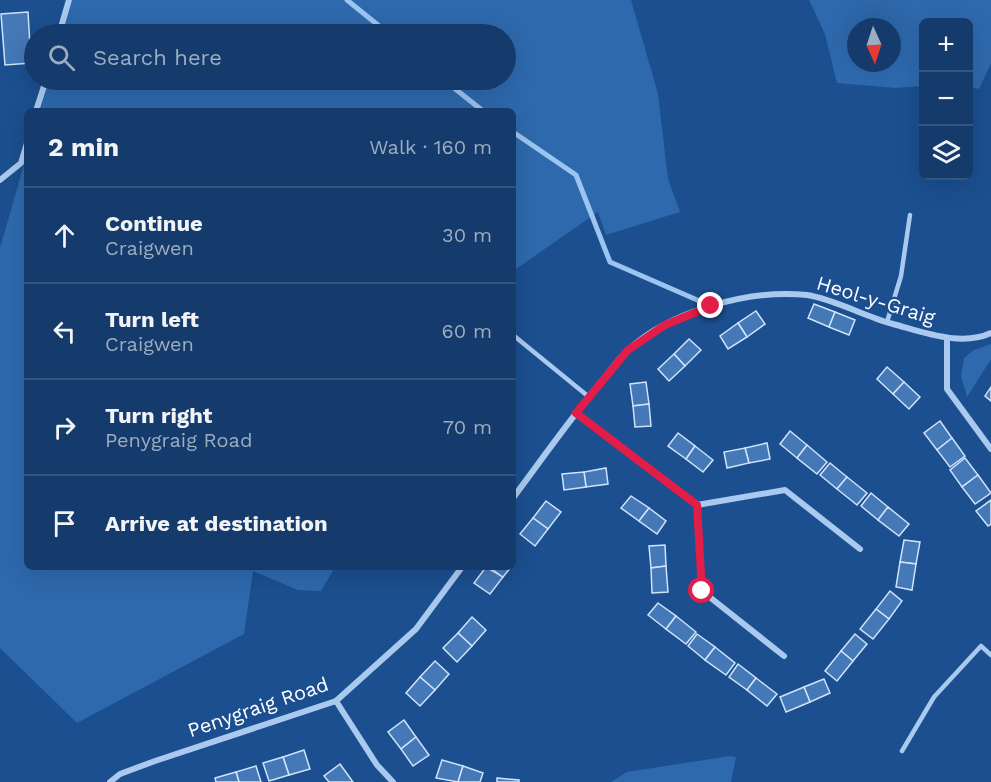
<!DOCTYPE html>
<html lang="en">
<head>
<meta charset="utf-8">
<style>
  body { margin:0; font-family:"Work Sans",sans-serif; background:#1d4271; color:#f1f3f6 }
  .controls { position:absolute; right:18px; top:18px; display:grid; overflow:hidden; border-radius:9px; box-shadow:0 6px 24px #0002 }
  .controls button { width:54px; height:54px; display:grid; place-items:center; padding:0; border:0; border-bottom:2px solid #33557e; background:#143b6b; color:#f1f3f6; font:30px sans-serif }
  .compass { position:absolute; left:847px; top:18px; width:54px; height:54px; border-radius:50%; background:#143b6b; box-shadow:0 6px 24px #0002; rotate:177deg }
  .stop { position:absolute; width:18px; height:18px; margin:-14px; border:4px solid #e11d48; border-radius:50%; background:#fff }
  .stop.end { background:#e11d48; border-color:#fff; box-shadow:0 2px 6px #0008 }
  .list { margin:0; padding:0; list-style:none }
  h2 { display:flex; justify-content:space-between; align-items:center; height:78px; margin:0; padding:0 24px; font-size:26px }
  h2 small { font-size:20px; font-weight:400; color:#9dadc1 }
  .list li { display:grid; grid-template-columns:39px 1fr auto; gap:18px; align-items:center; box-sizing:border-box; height:96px; padding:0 24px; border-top:2px solid #33557e }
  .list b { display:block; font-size:22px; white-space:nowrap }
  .list p { margin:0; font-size:20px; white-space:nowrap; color:#9dadc1 }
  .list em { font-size:20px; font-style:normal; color:#9dadc1 }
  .icon { flex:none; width:33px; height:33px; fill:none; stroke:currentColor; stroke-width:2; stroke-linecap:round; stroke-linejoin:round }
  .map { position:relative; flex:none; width:991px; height:782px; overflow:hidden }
  .search { position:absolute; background:#143b6b; box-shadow:0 6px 24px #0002; left:24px; top:24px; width:492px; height:66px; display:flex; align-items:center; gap:15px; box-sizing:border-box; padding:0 21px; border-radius:33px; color:#9dadc1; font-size:22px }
  .panel { position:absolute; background:#143b6b; box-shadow:0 6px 24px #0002; left:24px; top:108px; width:492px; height:462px; border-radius:9px }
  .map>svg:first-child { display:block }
  .green { fill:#2e69ad; fill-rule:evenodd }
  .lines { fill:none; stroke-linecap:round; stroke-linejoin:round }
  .stream { stroke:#9cc4f0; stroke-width:5 }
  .building { fill:#4478b7; stroke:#cfe3fa; stroke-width:1.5 }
  .service { stroke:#a9c9ee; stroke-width:4.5 }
  .minor { stroke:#a9c9ee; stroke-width:6 }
  .route { stroke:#e11d48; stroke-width:8 }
  .labels { text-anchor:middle; stroke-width:4.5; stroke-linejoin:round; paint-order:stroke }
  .street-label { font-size:20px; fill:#fff; stroke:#1b4f8f }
</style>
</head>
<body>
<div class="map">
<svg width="991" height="782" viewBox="0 0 991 782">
  <rect width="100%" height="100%" fill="#1b4f8f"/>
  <g class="green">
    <path d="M72,0h559l27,94 10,85 12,33 -74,23 -8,-23 -85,59v-160h-473l9,-31h457v-46h-444z"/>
    <path d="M809,0h182v63l-12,26 -10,-3 -1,-64h-44l-1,64 -27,2 -59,-5 -12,-49zM856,27h36v36h-36z"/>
    <path d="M27,154v413h308l-14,24 -23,-1 -45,-19 -9,63 -167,89 -77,-75v-400z"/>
    <path d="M991,344v15l-24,38 -6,-21 3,-18 10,-8z"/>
    <path d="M730,756l6,1 -5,25h-120l16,-10z"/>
  </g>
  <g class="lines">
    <g class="stream">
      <path d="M347,0l42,34"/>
      <path d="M444,80l39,31"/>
      <path d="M513,132l63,43 34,87 101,44"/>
    </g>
  </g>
  <g class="building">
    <path d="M28,12l3,51 -26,2 -4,-51z"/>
    <path d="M814,304l21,8 -6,15 -21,-9z"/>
    <path d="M756,311l9,13 -18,13 -9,-14z"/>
    <path d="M835,312l20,8 -6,15 -20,-8z"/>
    <path d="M738,323l9,14 -19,12 -8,-13z"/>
    <path d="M689,339l12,11 -16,16 -11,-12z"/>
    <path d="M674,354l11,12 -16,15 -11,-12z"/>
    <path d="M887,367l17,15 -11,12 -16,-15z"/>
    <path d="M646,382l3,22 -16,2 -3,-22z"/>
    <path d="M904,382l16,15 -11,12 -16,-15z"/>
    <path d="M991,387v14l-6,-5z"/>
    <path d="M649,404l2,22 -16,1 -2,-21z"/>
    <path d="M940,421l12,17 -15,12 -13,-17z"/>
    <path d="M790,431l17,14 -10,13 -17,-14z"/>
    <path d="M678,433l17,13 -9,13 -18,-13z"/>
    <path d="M952,438l13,18 -15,11 -13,-17z"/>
    <path d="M767,443l3,16 -21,4 -4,-15z"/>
    <path d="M807,445l20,17 -10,12 -20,-16z"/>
    <path d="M695,446l18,14 -10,12 -17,-13z"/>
    <path d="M745,448l4,15 -22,5 -3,-16z"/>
    <path d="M965,458l13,17 -16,12 -12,-17z"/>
    <path d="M830,463l17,14 -10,12 -17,-14z"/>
    <path d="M606,468l2,16 -22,3 -2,-15z"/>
    <path d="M584,472l2,15 -22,3 -2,-16z"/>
    <path d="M978,475l13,18 -16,11 -13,-17z"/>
    <path d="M847,477l20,16 -10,12 -20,-16z"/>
    <path d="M871,493l17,14 -10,13 -17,-14z"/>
    <path d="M631,496l18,12 -10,13 -18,-13z"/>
    <path d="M991,500v24l-3,2 -12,-15z"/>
    <path d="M546,501l15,11 -13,17 -15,-11z"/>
    <path d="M888,507l21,17 -10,12 -21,-16z"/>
    <path d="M649,508l17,13 -9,13 -18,-13z"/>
    <path d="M533,518l15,11 -13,17 -15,-12z"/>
    <path d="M904,540l16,2 -4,22 -16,-2z"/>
    <path d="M665,545l1,21 -15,2 -2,-22z"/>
    <path d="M900,562l16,2 -4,26 -16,-3z"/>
    <path d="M666,566l2,26 -16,1 -1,-25z"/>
    <path d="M486,567l17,10 -13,17 -16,-11z"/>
    <path d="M489,567h22l-8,10z"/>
    <path d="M890,591l12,10 -13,18 -13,-10z"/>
    <path d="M658,603l18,13 -10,13 -18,-14z"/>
    <path d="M876,609l13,10 -16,20 -13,-10z"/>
    <path d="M676,616l20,16 -10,12 -20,-15z"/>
    <path d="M472,617l14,13 -14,16 -14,-13z"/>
    <path d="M458,633l14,13 -15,16 -14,-14z"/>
    <path d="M697,634l18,13 -10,13 -17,-14z"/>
    <path d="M855,634l12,10 -14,17 -12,-10z"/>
    <path d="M715,647l20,16 -9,12 -21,-15z"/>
    <path d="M841,651l12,10 -16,20 -12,-10z"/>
    <path d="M435,661l14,13 -14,16 -15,-13z"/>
    <path d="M738,664l18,14 -9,12 -18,-13z"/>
    <path d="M420,677l15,13 -15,16 -14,-13z"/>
    <path d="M756,678l21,16 -10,12 -20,-16z"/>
    <path d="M824,679l6,14 -20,9 -6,-15z"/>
    <path d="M804,687l6,15 -24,10 -6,-15z"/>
    <path d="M404,720l12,17 -15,12 -13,-17z"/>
    <path d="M416,737l13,18 -16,11 -12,-17z"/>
    <path d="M304,750l6,19 -21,6 -6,-18z"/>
    <path d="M283,757l6,18 -20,6 -6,-18z"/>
    <path d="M442,760l21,6 -5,16 -22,-4z"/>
    <path d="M340,764l13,18h-24l-5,-6z"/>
    <path d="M256,766l5,16h-22l-3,-10z"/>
    <path d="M463,766l20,7 -3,9h-22z"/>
    <path d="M236,772l3,10h-23l-1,-4z"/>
    <path d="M497,778l22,2v2h-22z"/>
  </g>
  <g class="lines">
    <g class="service">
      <path d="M887,322l14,-46 9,-61"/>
      <path d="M513,335l76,62"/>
      <path d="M902,751l32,-54 47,-51 10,9"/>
    </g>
    <g class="minor">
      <path d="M59,34l10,-34"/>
      <path d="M36,111l10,-31"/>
      <path d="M0,180l21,-17 6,-20"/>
      <path d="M947,338v51l44,60"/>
      <path d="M576,413l121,92 88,-15 75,59"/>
      <path d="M513,498c29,-39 57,-79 88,-116 9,-11 17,-23 27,-32 42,-39 122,-61 179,-55 27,4 59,22 86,29 30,8 68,23 98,9"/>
      <path d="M697,505l5,86 82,65"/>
      <path d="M336,701l41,64 16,17"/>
      <path d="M110,782l10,-8 35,-13 181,-60 80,-72 46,-62"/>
    </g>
  </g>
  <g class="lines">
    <path class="route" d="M702,591l-5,-86 -121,-92 52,-63 37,-25 46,-19"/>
  </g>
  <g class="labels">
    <g class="street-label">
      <text transform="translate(876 300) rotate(17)" y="7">Heol-y-Graig</text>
      <text transform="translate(258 707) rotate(-19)" y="7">Penygraig Road</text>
    </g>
  </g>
</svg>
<div class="controls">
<button>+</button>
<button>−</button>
<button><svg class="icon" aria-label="layers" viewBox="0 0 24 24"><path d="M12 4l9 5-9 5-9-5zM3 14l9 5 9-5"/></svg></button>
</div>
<svg class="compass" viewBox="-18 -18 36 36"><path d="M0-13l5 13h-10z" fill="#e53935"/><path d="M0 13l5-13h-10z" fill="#9dadc1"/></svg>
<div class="stop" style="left:702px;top:591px"></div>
<div class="stop end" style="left:711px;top:306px"></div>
<div class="search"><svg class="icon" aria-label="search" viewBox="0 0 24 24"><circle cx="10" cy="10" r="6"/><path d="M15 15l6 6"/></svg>Search here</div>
<section class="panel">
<h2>2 min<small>Walk · 160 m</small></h2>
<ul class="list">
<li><svg class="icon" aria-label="ahead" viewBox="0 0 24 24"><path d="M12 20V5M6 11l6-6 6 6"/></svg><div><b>Continue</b><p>Craigwen</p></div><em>30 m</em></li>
<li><svg class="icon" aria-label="left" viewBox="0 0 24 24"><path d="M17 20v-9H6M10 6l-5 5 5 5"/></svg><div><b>Turn left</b><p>Craigwen</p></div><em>60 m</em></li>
<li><svg class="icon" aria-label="right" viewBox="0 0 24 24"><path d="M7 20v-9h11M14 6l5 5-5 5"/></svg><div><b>Turn right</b><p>Penygraig Road</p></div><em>70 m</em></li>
<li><svg class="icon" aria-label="arrive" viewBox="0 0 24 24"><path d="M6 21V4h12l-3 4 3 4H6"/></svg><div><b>Arrive at destination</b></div></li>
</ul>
</section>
</div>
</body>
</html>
